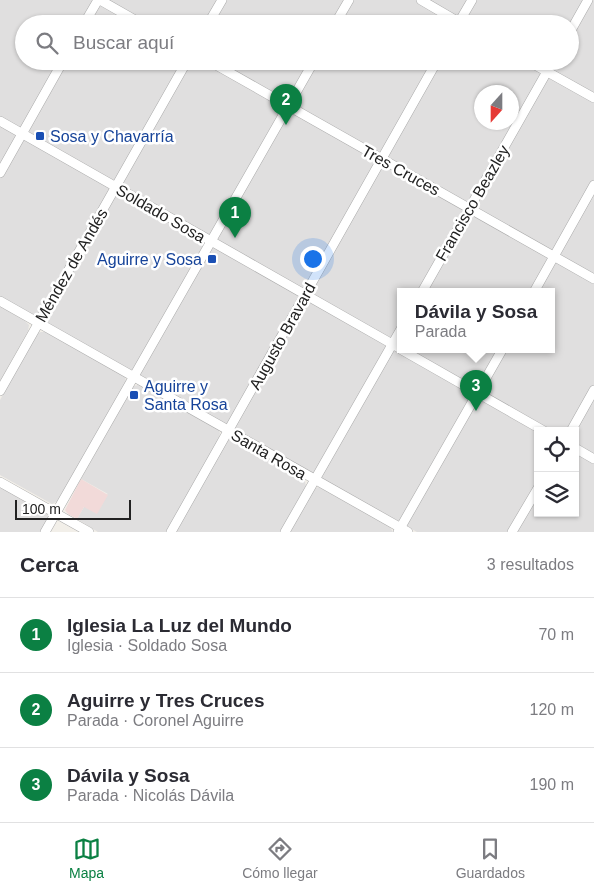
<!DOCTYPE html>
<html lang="es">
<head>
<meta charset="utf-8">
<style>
  body { margin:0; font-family:Arial,sans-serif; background:#f2f2f3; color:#2b2b33 }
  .controls { position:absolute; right:15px; bottom:15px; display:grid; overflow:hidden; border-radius:0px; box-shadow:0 1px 4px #0004 }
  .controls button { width:45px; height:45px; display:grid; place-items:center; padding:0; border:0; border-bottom:1px solid #e1e1e2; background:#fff; color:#2b2b33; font:25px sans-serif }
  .compass { position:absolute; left:474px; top:85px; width:45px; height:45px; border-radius:50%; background:#fff; box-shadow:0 1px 4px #0004; rotate:201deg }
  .scale { position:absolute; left:15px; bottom:12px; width:116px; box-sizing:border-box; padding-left:5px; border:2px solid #222; border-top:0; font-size:14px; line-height:18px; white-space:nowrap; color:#222; -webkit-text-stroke:4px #fff; paint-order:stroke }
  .you { position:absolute; left:312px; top:258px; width:18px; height:18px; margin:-12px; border:4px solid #fff; border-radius:50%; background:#1a73e8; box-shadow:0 0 0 8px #1a73e833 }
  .badge { display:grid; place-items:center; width:32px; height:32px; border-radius:50%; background:#0b8043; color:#fff; font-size:16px; font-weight:700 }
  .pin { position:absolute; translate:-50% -41px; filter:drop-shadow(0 1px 2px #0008) }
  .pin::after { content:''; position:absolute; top:26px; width:18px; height:15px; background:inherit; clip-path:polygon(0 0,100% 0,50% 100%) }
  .popup { position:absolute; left:397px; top:288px; width:158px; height:65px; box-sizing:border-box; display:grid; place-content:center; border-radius:0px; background:#fff; filter:drop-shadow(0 1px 4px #0005); font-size:16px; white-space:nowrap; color:#7c7c81 }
  .popup b { font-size:19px; color:#2b2b33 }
  .popup::after { content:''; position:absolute; left:50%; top:100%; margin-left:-10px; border:10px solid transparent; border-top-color:#fff }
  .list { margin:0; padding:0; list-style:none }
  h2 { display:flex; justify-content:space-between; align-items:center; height:65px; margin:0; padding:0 20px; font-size:21px }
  h2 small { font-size:16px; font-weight:400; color:#7c7c81 }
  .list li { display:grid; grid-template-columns:32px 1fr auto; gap:15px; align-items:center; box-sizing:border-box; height:75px; padding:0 20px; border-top:1px solid #e1e1e2 }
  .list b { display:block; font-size:19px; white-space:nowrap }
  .list p { margin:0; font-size:16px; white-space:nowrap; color:#7c7c81 }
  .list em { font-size:16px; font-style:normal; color:#7c7c81 }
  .icon { flex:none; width:28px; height:28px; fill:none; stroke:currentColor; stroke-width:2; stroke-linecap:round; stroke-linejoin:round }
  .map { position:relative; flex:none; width:594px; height:532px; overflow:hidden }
  .search { position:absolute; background:#fff; box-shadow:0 1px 4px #0004; left:15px; right:15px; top:15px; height:55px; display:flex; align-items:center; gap:12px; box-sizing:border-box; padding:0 18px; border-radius:28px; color:#7c7c81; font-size:19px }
  .sheet { height:290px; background:#fff }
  nav { display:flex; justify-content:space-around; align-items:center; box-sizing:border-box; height:70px; border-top:1px solid #e1e1e2; background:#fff; font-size:14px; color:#7c7c81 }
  nav a { display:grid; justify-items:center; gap:2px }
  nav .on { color:#0b8043 }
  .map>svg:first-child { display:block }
  .residential { fill:#e0dfdf; fill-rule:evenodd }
  .commercial { fill:#f2dad9 }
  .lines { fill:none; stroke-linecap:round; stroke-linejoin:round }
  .minor-casing { stroke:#a9a9a9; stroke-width:10 }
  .minor { stroke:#fff; stroke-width:9 }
  .transit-dot { fill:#1a4fb4; stroke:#fff; stroke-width:2 }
  .labels { text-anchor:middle; stroke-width:5; stroke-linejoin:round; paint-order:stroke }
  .transit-label { font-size:16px; fill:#164399; stroke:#fff; text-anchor:start }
  .street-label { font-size:16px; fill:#222; stroke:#fff }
</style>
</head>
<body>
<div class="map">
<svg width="594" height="532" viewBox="0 0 594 532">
  <rect width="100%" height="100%" fill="#f2efe9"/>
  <g class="residential">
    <path d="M0,0h594v532h-177l-417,-236zM24,24h546v37h-546zM482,92h30v30h-30zM401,292h150v58h-150zM538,431h37v82h-37z"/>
    <path d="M0,306l25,15 4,4 -1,6 -28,50z"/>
    <path d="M41,332h4l76,42 4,3 1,4v3l-68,117 -6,3 -52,-29v-75l38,-67z"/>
    <path d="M138,385l80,44 2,4 -1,6 -53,93h-68l-21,-13 7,-12 24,-13 -27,-15 51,-91 2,-2z"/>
    <path d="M231,438l72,40 2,3 1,6 -25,45h-106l52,-92z"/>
    <path d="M0,485l46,26 3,8 -7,13h-42z"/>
    <path d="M319,487l70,39 4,6h-104l26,-44z"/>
  </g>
  <path class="commercial" d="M81,479l27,16 -11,19 -13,-7 -7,12 -9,-5 -3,-4z"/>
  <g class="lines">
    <g class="minor-casing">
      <g id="minor">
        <path d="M100,0l42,24"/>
        <path d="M421,0l41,24"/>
        <path d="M84,24l14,-24"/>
        <path d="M208,24l14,-24"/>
        <path d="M335,24l14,-24"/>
        <path d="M458,24l14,-24"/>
        <path d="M570,32l18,-32"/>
        <path d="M209,61l385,218"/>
        <path d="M528,61l66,37"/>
        <path d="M0,121l401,228"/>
        <path d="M0,173l63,-112"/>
        <path d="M422,292l131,-231"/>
        <path d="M534,292l60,-107"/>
        <path d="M0,301l408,231"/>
        <path d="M402,350l142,81"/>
        <path d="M0,391l187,-330"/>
        <path d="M571,431l23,-41"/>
        <path d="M575,448l19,11"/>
        <path d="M0,482l89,50"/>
        <path d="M45,532l269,-471"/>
        <path d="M171,532l266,-471"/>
        <path d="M285,532l116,-203"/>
        <path d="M398,532l104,-182"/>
        <path d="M512,532l26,-44"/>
      </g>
    </g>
    <use href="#minor" class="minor"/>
  </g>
  <g class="transit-dot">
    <rect x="35" y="131" width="10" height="10" rx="2.5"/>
    <rect x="207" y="254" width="10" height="10" rx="2.5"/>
    <rect x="129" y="390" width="10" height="10" rx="2.5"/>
  </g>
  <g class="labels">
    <g class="transit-label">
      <text x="50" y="142">Sosa y Chavarría</text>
      <text x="202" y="265" text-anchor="end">Aguirre y Sosa</text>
      <text x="144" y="392">Aguirre y<tspan x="144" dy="18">Santa Rosa</tspan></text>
    </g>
    <g class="street-label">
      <text transform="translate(401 170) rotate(29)" y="6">Tres Cruces</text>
      <text transform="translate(472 203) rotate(-60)" y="6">Francisco Beazley</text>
      <text transform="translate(161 213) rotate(30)" y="6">Soldado Sosa</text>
      <text transform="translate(71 265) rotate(-60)" y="6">Méndez de Andés</text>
      <text transform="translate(282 336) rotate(-61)" y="6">Augusto Bravard</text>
      <text transform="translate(269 454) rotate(30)" y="6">Santa Rosa</text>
    </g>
  </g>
</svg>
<div class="controls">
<button><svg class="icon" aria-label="locate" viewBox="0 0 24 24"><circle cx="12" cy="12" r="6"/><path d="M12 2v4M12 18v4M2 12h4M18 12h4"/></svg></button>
<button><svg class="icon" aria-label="layers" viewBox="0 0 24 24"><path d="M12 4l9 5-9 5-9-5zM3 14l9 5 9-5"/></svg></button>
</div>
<svg class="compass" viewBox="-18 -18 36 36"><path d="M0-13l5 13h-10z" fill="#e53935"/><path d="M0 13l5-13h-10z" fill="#7c7c81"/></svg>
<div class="scale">100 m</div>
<div class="you"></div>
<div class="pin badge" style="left:235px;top:238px">1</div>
<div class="pin badge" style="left:286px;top:125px">2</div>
<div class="pin badge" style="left:476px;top:411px">3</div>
<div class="popup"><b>Dávila y Sosa</b>Parada</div>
<div class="search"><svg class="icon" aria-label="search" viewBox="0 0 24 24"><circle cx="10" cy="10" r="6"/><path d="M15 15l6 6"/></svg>Buscar aquí</div>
</div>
<section class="sheet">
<h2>Cerca<small>3 resultados</small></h2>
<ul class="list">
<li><span class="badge">1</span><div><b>Iglesia La Luz del Mundo</b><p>Iglesia · Soldado Sosa</p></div><em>70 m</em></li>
<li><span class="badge">2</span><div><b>Aguirre y Tres Cruces</b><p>Parada · Coronel Aguirre</p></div><em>120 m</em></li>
<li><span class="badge">3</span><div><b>Dávila y Sosa</b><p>Parada · Nicolás Dávila</p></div><em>190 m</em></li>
</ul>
</section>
<nav>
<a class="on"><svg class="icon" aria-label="map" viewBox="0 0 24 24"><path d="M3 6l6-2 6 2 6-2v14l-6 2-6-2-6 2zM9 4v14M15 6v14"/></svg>Mapa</a>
<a><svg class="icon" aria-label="directions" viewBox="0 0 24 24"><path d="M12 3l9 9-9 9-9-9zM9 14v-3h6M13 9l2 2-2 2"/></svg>Cómo llegar</a>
<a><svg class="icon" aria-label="saved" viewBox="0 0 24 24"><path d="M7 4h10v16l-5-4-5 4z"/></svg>Guardados</a>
</nav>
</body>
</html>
